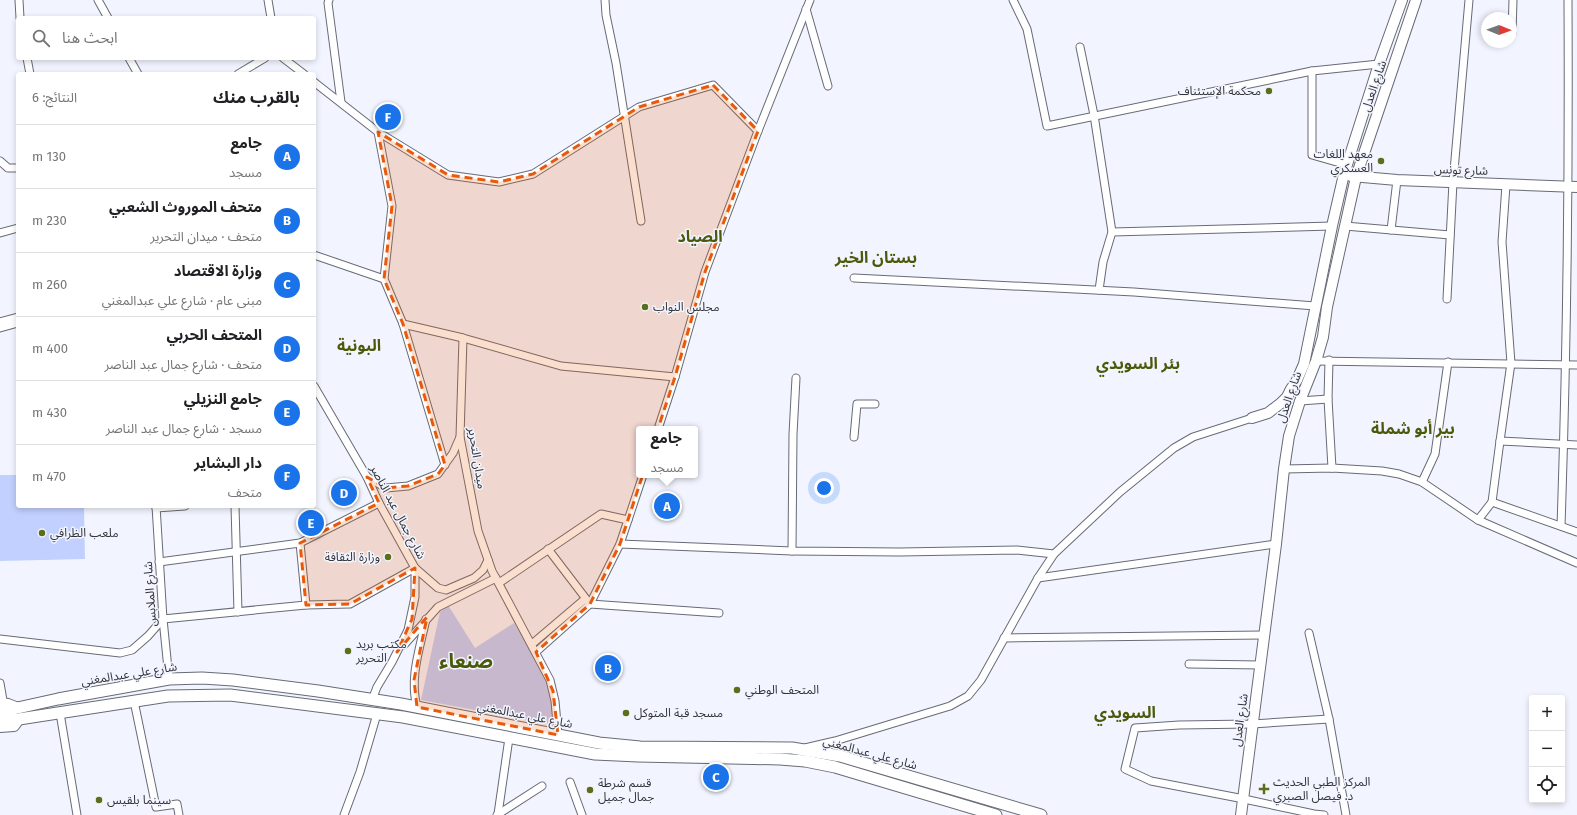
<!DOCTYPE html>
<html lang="ar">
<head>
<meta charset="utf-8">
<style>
  body { margin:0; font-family:"Fira Sans","Noto Sans Arabic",sans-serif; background:#f2f2f2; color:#202124; direction:rtl }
  .controls { position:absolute; right:12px; bottom:12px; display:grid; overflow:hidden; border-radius:4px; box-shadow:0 2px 6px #0003 }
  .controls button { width:36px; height:36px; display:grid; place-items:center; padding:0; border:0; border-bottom:1px solid #e0e0e0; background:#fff; color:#202124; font:20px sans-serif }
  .compass { position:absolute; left:1481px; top:12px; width:36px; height:36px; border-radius:50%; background:#fff; box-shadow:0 2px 6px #0003; rotate:91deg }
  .you { position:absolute; left:824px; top:488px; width:14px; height:14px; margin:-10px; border:3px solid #fff; border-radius:50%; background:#1a73e8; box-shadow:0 0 0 6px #1a73e833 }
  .badge { display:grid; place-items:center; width:26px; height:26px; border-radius:50%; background:#1a73e8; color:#fff; font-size:13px; font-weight:700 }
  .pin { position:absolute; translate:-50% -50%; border:2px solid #fff; box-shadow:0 1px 4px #0006 }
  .popup { position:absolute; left:636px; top:426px; width:62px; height:52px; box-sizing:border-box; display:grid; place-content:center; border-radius:4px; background:#fff; filter:drop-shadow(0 1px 3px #0005); font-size:13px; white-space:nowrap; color:#757577 }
  .popup b { font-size:15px; color:#202124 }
  .popup::after { content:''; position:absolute; left:50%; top:100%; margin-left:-8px; border:8px solid transparent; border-top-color:#fff }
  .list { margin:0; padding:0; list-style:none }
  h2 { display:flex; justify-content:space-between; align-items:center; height:52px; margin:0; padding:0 16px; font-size:17px }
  h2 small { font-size:13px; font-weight:400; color:#757577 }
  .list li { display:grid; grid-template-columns:26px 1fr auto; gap:12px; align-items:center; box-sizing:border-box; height:64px; padding:0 16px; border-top:1px solid #e0e0e0 }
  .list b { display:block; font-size:15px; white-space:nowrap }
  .list p { margin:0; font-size:13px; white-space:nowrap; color:#757577 }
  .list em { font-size:13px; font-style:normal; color:#757577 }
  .icon { flex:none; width:22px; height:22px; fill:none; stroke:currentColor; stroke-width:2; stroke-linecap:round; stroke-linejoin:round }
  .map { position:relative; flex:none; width:1577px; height:815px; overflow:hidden; direction:ltr }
  .search { position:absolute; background:#fff; box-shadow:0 2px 6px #0003; left:16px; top:16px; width:300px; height:44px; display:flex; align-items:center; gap:10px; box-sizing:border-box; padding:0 14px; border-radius:4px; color:#757577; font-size:15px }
  .panel { position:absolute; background:#fff; box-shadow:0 2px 6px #0003; left:16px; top:72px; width:300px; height:436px; border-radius:4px; direction:rtl }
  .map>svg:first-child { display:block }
  .green { fill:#c1d0fe }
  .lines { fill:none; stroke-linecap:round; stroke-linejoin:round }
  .street-casing { stroke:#676b75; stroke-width:9 }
  .secondary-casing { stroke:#676b75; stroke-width:12 }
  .primary-casing { stroke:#676b75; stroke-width:13 }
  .street { stroke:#fff; stroke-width:7 }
  .secondary { stroke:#fff; stroke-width:10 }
  .primary { stroke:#fff; stroke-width:11 }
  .marked { fill:#e8590c; fill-opacity:0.2; stroke:#e8590c; stroke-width:3; stroke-dasharray:8 5; stroke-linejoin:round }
  .poi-dot { fill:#5d6e1b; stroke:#f2f5ff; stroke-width:1.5 }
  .labels { text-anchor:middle; stroke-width:3; stroke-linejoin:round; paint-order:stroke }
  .street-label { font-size:12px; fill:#323438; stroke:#f2f5ff }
  .poi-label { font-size:12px; fill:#323438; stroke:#f2f5ff; text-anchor:start }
  .district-label { font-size:16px; font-weight:bold; fill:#4b5a0a; stroke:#f2f5ff }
  .town-label { font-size:20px; font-weight:bold; fill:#4b5a0a; stroke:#f2f5ff }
</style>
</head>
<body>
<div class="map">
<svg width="1577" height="815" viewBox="0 0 1577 815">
  <rect width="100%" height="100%" fill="#f2f5ff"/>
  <g class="green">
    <path d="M0,475h18v31h66l1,53 -85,2z"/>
    <path d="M448,605l27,43 39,-25 33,56 6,23 -2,22 -130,-24 19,-88z"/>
  </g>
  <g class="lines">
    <g class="street-casing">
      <g id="street">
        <path d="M19,0l1,18"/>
        <path d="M98,0l10,18"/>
        <path d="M268,0l3,18"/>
        <path d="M329,0l-1,3 13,99"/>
        <path d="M605,0l1,15 10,48 25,158"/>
        <path d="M1013,0l14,29 20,97 265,-55 67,-7"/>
        <path d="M806,9l22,77"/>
        <path d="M1512,33l1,-33"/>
        <path d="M1080,47l14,68 18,117 -9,30 -4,28"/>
        <path d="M27,58l3,16"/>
        <path d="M129,58l9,16"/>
        <path d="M283,58l21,16"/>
        <path d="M1312,71v84l35,10"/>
        <path d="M238,74l27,-16"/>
        <path d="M314,82l64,50 14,74 -8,73 19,45 42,141"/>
        <path d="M378,132l70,43 51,7 34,-8 106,-67 74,-22 45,46"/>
        <path d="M0,161l8,7h10"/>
        <path d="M1506,185l-4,57 9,121 -11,78 77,4"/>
        <path d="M1345,226l105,9"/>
        <path d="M1391,230l6,-50"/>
        <path d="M1112,232l220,-6"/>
        <path d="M0,233l18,-5"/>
        <path d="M314,255l70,24"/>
        <path d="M854,278l280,14 181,14"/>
        <path d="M1447,299l6,-117 16,-182"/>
        <path d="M0,322l18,-5"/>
        <path d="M403,324l60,14 98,28 114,11"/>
        <path d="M0,328l18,-5"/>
        <path d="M463,338l-3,99 18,94 14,40 58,109 5,21 3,34"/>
        <path d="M1329,360l-1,39 4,69"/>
        <path d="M1316,361l261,4"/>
        <path d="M314,386l53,91 12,26 36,65v29l-7,33 -16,32 -15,25 -5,13"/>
        <path d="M1300,401l28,-2"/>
        <path d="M658,429l17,-52 30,-105 53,-141 52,-131"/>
        <path d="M854,437l3,-33h18"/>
        <path d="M1500,441l-8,61 85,30"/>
        <path d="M1284,469l48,-1 50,3 17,3 23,8 56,38 99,43"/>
        <path d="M367,477l19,11 22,-2 30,-12 15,-21 7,-16"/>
        <path d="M1422,482l13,-28 13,-92"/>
        <path d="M156,506l7,113 6,60"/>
        <path d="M235,506l3,106"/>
        <path d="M156,508l29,-2"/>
        <path d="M1478,520l14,-18"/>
        <path d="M1561,526c6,-176 8,-350 7,-526"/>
        <path d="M300,543l6,62"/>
        <path d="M620,544l172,7 108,1 117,-2 37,4 -16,24 -57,102 -13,16 -18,10 -115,35 -30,7"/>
        <path d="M548,549l42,55 129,9"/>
        <path d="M792,551l1,-117 3,-56"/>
        <path d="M1054,554l66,-62 54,-44 19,-11 59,-19"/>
        <path d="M159,562l141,-19 79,-40"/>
        <path d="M1038,578l238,-34"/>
        <path d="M499,583l102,-69 27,6"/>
        <path d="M1309,633l20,86 17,96"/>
        <path d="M1004,638l260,-3"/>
        <path d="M0,639l120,14 12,-3 16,-14 15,-17 143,-14 44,-1 65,-36 23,20 8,2 28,-12 9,-8 5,-10"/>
        <path d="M532,644l53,-45"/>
        <path d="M404,645l34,-38 58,-29"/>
        <path d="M536,652l54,-48 30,-60 23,-69"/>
        <path d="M1189,664l72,1"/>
        <path d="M0,683l4,23"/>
        <path d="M134,701l22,106 21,-3 2,11"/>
        <path d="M417,707c-8,-29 3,-59 9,-88"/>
        <path d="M60,713l17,102"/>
        <path d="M570,782l12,33"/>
        <path d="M498,814l11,-76"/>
        <path d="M344,815l16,-43 17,-58"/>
        <path d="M497,815l45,-29"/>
        <path d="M1324,815l-10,-1 -70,-15 -93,-18 -26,-12 10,-41 44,-3 73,-1 77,-5"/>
      </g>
    </g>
    <g class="secondary-casing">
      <g id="secondary">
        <path d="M1351,176l46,4 180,7"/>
        <path d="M1252,418l16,-5 13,-10 6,-6 4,-8 6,-9 7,-16 28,-138 12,-52 35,-110 23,-64"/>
        <path d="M0,703l8,1 10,4"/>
        <path d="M0,727l14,-1 5,-7"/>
        <path d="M1241,815l35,-271 8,-75 5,-33 11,-35 16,-40 7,-24 4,-30 29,-130 60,-177"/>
      </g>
    </g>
    <g class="primary-casing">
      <g id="primary">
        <path d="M0,712l58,-13 111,-20 33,-1 31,2 85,11 83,13 198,39 41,4 152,1 48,8 201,59"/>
        <path d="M0,720l19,-1 149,-23 62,-1 173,22 192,37 43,2 142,3 25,2 30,6 161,48"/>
      </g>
    </g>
    <use href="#street" class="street"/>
    <use href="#secondary" class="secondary"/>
    <use href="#primary" class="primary"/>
  </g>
  <path class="marked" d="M713,85l45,46 -53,141 -30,105 -55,167 -30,60 -54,48 17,39 5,44 -141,-28 -3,-27 13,-63 -30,35 15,-33 3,-51 -65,36 -44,1 -6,-62 79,-40 -12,-26 19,11 22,-2 30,-12 7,-9 -42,-141 -19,-45 8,-73 -14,-74 70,43 51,7 34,-8 106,-67z"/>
  <g class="poi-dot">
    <circle cx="1269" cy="91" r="4"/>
    <circle cx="1381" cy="161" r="4"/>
    <circle cx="645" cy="307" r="4"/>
    <circle cx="42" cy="533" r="4"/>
    <circle cx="388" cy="557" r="4"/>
    <circle cx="348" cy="651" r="4"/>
    <circle cx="737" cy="690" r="4"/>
    <circle cx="626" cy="713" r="4"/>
    <path d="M1262 783h4v4h4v4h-4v4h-4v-4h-4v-4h4z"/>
    <circle cx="590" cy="790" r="4"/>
    <circle cx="99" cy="800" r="4"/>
  </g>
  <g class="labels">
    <g class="street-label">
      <text transform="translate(1374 86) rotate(-71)" y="4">شارع العدل</text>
      <text transform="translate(1461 170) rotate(2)" y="4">شارع تونس</text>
      <text transform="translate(1289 397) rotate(-71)" y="4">شارع العدل</text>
      <text transform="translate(477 458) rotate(81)" y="4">ميدان التحرير</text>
      <text transform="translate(398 512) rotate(62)" y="4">شارع جمال عبد الناصر</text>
      <text transform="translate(150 594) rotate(-94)" y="4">شارع الملابس</text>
      <text transform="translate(129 674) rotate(-9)" y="4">شارع علي عبدالمغني</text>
      <text transform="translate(525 715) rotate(11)" y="4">شارع علي عبدالمغني</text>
      <text transform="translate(1240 720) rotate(-82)" y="4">شارع العدل</text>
      <text transform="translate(870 753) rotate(15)" y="4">شارع علي عبدالمغني</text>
    </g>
    <g class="poi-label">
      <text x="1261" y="95" text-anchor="end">محكمة الإستئناف</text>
      <text x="1373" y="158" text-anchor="end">معهد اللغات<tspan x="1373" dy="14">العسكري</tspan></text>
      <text x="653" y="311">مجلس النواب</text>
      <text x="50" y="537">ملعب الظرافي</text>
      <text x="380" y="561" text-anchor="end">وزارة الثقافة</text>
      <text x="356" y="648">مكتب بريد<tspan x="356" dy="14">التحرير</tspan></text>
      <text x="745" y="694">المتحف الوطني</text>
      <text x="634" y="717">مسجد قبة المتوكل</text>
      <text x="1273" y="786">المركز الطبي الحديث<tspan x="1273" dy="14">د. فيصل الصبري</tspan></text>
      <text x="598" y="787">قسم شرطة<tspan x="598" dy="14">جمال جميل</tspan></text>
      <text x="107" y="804">سينما بلقيس</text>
    </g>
    <g class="district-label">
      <text x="700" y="242">الصياد</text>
      <text x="876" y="263">بستان الخير</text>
      <text x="359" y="351">البونية</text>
      <text x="1138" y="369">بئر السويدي</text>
      <text x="1413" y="434">بير أبو شملة</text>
      <text x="1125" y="718">السويدي</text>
    </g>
    <g class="town-label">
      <text x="466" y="668">صنعاء</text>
    </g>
  </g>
</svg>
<div class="controls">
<button>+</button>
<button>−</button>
<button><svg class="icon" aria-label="locate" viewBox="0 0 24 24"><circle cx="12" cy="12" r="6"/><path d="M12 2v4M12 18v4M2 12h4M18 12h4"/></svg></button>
</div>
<svg class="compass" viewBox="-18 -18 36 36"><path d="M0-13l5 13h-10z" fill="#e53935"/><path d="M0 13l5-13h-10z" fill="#757577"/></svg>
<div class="you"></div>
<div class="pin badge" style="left:667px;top:506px">A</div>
<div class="popup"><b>جامع</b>مسجد</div>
<div class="pin badge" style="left:608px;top:668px">B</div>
<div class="pin badge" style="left:716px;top:777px">C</div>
<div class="pin badge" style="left:344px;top:493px">D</div>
<div class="pin badge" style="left:311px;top:523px">E</div>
<div class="pin badge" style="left:388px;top:117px">F</div>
<div class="search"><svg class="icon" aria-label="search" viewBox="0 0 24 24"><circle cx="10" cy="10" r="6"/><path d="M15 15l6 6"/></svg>ابحث هنا</div>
<section class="panel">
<h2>بالقرب منك<small>النتائج: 6</small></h2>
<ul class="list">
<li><span class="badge">A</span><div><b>جامع</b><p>مسجد</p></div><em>130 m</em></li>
<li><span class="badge">B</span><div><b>متحف الموروث الشعبي</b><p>متحف · ميدان التحرير</p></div><em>230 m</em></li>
<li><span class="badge">C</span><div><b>وزارة الاقتصاد</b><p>مبنى عام · شارع علي عبدالمغني</p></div><em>260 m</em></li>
<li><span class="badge">D</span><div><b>المتحف الحربي</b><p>متحف · شارع جمال عبد الناصر</p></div><em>400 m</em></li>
<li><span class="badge">E</span><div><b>جامع النزيلي</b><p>مسجد · شارع جمال عبد الناصر</p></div><em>430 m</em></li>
<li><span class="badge">F</span><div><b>دار البشاير</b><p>متحف</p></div><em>470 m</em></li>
</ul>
</section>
</div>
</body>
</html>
